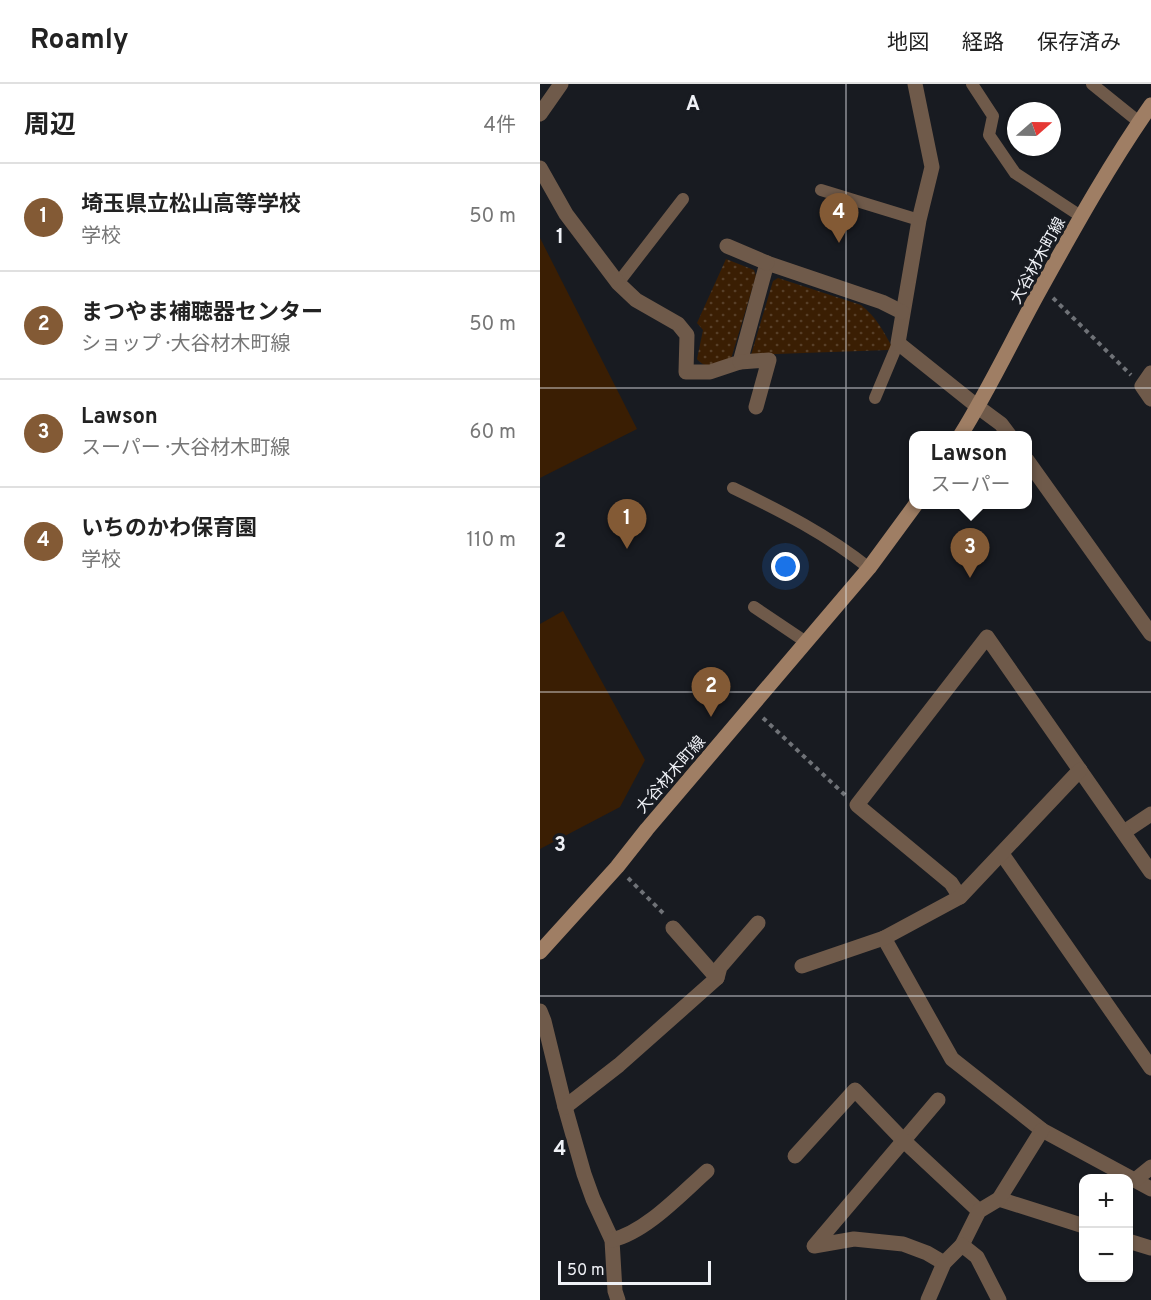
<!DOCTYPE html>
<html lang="ja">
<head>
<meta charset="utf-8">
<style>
  body { margin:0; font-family:Overpass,"Noto Sans JP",sans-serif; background:#f6f6f6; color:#222 }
  .controls { position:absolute; right:18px; bottom:18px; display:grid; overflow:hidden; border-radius:12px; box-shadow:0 2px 4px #0004 }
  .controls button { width:54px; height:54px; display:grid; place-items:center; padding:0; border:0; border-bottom:2px solid #e0e0e0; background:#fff; color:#222; font:30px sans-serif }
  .compass { position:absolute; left:467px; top:18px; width:54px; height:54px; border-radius:50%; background:#fff; box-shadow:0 2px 4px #0004; rotate:70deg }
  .scale { position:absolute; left:18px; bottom:15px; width:153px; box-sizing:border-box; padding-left:6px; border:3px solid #eff1f6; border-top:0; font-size:16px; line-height:21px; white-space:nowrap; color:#eff1f6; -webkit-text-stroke:4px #181b21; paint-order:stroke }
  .you { position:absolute; left:246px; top:483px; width:21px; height:21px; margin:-15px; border:4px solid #fff; border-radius:50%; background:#1a73e8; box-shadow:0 0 0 9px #1a73e833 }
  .badge { display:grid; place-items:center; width:39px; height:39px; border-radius:50%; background:#835a35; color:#fff; font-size:20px; font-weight:700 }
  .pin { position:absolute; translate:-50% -50px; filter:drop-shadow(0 2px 3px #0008) }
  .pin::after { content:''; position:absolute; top:32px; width:21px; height:18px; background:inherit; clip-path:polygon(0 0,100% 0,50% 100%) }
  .popup { position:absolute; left:369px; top:347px; width:123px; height:78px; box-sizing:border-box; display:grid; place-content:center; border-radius:12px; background:#fff; filter:drop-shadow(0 2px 4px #0005); font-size:20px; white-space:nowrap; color:#767676 }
  .popup b { font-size:22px; color:#222 }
  .popup::after { content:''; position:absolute; left:50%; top:100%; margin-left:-12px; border:12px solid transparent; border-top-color:#fff }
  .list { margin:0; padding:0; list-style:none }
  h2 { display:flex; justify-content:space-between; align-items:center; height:78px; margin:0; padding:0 24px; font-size:26px }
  h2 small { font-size:20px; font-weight:400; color:#767676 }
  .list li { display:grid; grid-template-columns:39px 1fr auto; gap:18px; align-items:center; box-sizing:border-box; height:108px; padding:0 24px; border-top:2px solid #e0e0e0 }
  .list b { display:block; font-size:22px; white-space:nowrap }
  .list p { margin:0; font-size:20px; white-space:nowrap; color:#767676 }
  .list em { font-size:20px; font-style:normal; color:#767676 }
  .map { position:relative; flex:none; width:611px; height:1216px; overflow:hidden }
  header { display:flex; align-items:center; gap:36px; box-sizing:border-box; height:84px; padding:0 30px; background:#fff; border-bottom:2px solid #e0e0e0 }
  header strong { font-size:28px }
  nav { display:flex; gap:33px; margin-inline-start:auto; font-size:21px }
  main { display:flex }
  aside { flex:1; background:#fff }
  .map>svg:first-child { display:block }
  .grass { fill:#3a1e03 }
  .park { fill:url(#park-dots) }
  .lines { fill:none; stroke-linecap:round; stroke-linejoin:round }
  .path { stroke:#6f7277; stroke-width:4; stroke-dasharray:4.5 4.5; stroke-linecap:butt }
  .service { stroke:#6f5a4a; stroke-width:12 }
  .minor { stroke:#6f5a4a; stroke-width:15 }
  .tertiary { stroke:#6f5a4a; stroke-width:15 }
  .secondary { stroke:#9f7e64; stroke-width:15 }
  .grid { fill:none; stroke:#eff1f6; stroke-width:1.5; stroke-opacity:0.55 }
  .labels { text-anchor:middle; stroke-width:6; stroke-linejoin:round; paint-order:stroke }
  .street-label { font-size:16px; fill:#eff1f6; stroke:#181b21 }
  .grid-label { font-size:20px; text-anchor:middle; font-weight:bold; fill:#eff1f6; stroke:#181b21; stroke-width:6; stroke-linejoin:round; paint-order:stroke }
</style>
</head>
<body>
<header>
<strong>Roamly</strong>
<nav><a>地図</a><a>経路</a><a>保存済み</a></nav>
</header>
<main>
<aside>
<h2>周辺<small>4件</small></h2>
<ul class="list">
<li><span class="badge">1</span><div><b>埼玉県立松山高等学校</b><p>学校</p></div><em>50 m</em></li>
<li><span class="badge">2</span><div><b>まつやま補聴器センター</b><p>ショップ · 大谷材木町線</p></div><em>50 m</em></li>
<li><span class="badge">3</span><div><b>Lawson</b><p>スーパー · 大谷材木町線</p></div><em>60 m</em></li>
<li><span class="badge">4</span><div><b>いちのかわ保育園</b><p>学校</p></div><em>110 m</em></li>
</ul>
</aside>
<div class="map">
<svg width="611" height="1216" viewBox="0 0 611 1216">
  <defs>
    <pattern id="park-dots" width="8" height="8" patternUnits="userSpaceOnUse" patternTransform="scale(1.5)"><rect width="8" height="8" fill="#3a1e03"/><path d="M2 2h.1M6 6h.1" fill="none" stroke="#573f28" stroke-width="1.8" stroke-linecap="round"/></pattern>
  </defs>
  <rect width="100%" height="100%" fill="#181b21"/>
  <g class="grass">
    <path d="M0,154l97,191 -97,49z"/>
    <path d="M23,527l82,149 -25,47 -80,42v-225z"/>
  </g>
  <g class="park">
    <path d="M186,175l28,11 2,6 -25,83c-13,5 -24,12 -34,0l6,-29 -6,-7z"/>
    <path d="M238,194l83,27c15,12 22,25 31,42l-4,3 -137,5 22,-74z"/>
  </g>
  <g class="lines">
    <g class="path">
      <path d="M513,214l78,77"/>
      <path d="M223,634l82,77"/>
      <path d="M88,794l37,37"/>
    </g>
    <g class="service">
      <path d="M432,0l21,32 -4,19 26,38 67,44"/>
      <path d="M552,0l47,38"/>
      <path d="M281,106l98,30"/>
      <path d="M78,199l65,-84"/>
      <path d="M335,314l23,-55"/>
      <path d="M193,404c48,23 95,47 136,80"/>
      <path d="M214,523l52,35"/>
    </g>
    <g class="minor">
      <path d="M375,0l17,83 -13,53 -21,123 80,64"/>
      <path d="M0,30l21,-30"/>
      <path d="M0,84l26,46 52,69 18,17 42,24 9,11 -1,37h24l30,-10 27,-99 115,39 20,10"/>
      <path d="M187,162l40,17"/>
      <path d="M200,278l29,-2 -13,47"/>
      <path d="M611,289l-9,13 9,13"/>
      <path d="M584,748l27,-18"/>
      <path d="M462,770l149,214"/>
      <path d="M420,813l-9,-14 -94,-78 130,-168 164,235"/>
      <path d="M344,854l68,121 90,71 109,59"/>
      <path d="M262,882l82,-28 76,-41 120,-127"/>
      <path d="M177,894l3,-11 38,-44"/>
      <path d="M0,927l4,10 21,86 19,67 9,25 19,41 3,51 3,9"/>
      <path d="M398,1016l-124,146 40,-7 49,5 24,9 17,10"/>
      <path d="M25,1023l54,-42 98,-87 -44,-50"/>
      <path d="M255,1072l60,-66 48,50 76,71"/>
      <path d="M595,1096l16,-13"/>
      <path d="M459,1115l85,27"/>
      <path d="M72,1156c34,-8 69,-46 95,-69"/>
      <path d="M588,1157l23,7"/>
      <path d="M422,1161l17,-34 20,-12 43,-69"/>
      <path d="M388,1216l16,-37 18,-18 15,12 22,43"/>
    </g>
    <g class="tertiary">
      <path d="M438,323l23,17 9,12"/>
      <path d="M487,376l124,174"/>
    </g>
    <g class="secondary">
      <path d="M420,352c30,-48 54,-100 82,-150 34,-61 69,-124 109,-181"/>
      <path d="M0,868l77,-85 30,-38 222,-261 47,-64"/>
    </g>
  </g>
  <path class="grid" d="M306,0v1216M0,304h611M0,608h611M0,912h611"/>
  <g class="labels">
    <g class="street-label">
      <text transform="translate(497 176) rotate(-61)" y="6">大谷材木町線</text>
      <text transform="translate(130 690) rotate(-49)" y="6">大谷材木町線</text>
    </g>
  </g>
  <g class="grid-label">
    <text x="153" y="26">A</text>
    <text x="20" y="159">1</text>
    <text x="20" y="463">2</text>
    <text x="20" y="767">3</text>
    <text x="20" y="1071">4</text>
  </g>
</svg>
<div class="controls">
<button>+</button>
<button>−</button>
</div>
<svg class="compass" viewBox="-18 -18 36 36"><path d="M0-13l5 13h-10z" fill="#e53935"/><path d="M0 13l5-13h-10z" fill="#767676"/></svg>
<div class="scale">50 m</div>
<div class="you"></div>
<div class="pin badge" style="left:87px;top:465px">1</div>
<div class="pin badge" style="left:171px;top:633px">2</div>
<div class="pin badge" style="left:430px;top:494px">3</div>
<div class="popup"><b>Lawson</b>スーパー</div>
<div class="pin badge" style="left:299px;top:159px">4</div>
</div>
</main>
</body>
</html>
